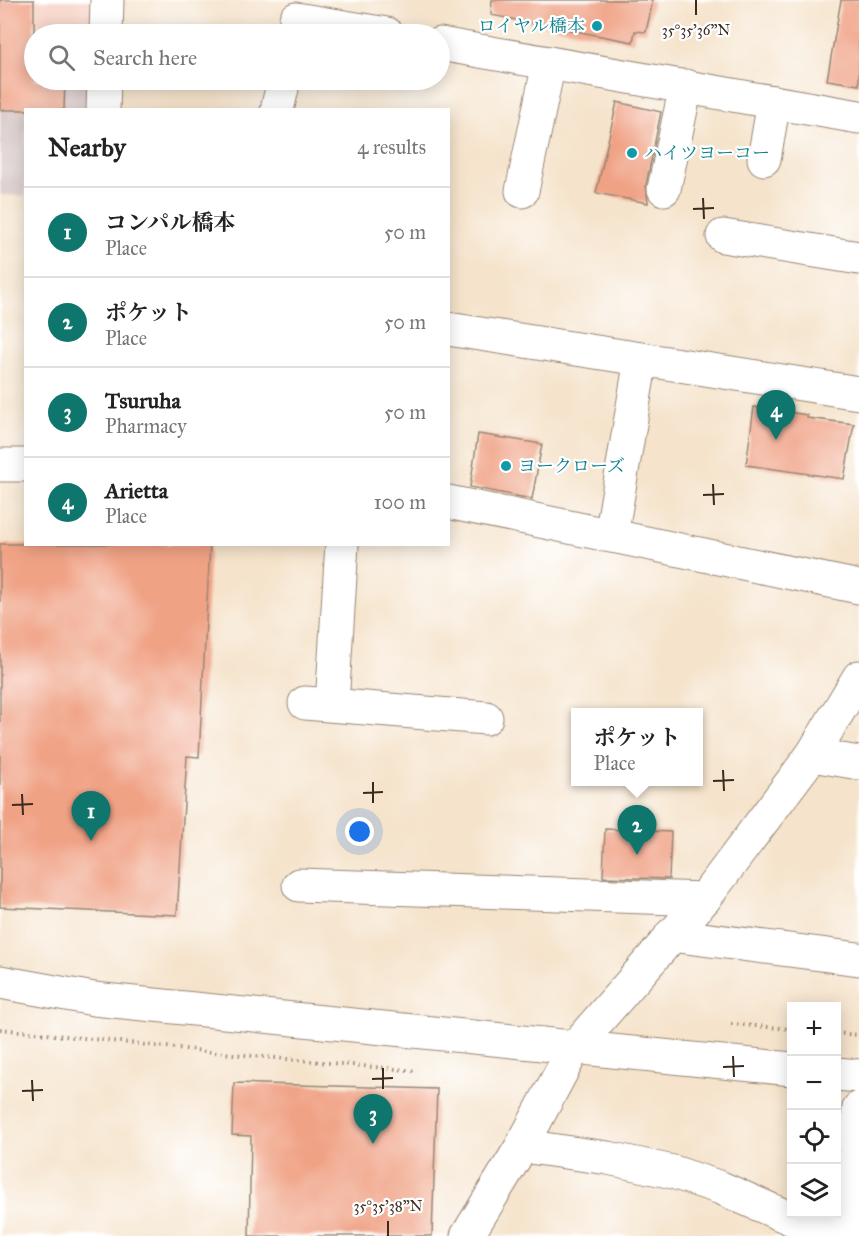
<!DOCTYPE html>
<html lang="en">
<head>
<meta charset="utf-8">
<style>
  body { margin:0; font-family:"IM FELL Great Primer","Noto Serif JP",serif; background:#f6f6f6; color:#222 }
  .controls { position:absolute; right:18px; bottom:18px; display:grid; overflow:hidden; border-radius:0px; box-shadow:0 3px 15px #0003 }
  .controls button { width:54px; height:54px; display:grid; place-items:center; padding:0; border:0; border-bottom:2px solid #e0e0e0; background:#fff; color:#222; font:30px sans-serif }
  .you { position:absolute; left:360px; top:832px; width:21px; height:21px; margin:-15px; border:4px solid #fff; border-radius:50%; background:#1a73e8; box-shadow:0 0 0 9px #1a73e833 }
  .badge { display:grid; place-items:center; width:39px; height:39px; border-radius:50%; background:#0f766e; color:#fff; font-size:20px; font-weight:700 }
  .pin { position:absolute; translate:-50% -50px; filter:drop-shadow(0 2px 3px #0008) }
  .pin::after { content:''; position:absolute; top:32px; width:21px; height:18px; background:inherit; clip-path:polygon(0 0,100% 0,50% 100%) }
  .popup { position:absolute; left:571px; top:708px; width:132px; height:78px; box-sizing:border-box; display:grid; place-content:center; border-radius:0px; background:#fff; filter:drop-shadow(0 2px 4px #0005); font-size:20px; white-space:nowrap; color:#767676 }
  .popup b { font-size:22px; color:#222 }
  .popup::after { content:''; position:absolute; left:50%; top:100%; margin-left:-12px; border:12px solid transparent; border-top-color:#fff }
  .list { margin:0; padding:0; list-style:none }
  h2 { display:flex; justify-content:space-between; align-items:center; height:78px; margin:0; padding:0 24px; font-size:26px }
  h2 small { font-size:20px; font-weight:400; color:#767676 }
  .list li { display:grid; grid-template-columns:39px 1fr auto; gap:18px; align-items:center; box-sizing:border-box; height:90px; padding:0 24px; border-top:2px solid #e0e0e0 }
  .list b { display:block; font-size:22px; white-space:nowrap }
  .list p { margin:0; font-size:20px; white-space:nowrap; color:#767676 }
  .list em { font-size:20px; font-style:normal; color:#767676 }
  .icon { flex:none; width:33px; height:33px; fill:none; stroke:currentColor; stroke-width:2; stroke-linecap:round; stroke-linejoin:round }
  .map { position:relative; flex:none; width:859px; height:1236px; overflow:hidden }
  .search { position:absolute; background:#fff; box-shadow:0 3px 15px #0003; left:24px; top:24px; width:426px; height:66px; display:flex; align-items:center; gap:15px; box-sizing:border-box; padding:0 21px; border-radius:33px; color:#767676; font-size:22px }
  .panel { position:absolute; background:#fff; box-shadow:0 3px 15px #0003; left:24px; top:108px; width:426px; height:438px; border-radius:0px }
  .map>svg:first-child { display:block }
  .built { fill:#f6d2c4 }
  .industrial { fill:#d1bfbe }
  .building { fill:#f0a285 }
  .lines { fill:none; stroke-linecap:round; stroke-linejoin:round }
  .minor-casing { stroke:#988674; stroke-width:35 }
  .path { stroke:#988674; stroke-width:4; stroke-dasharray:1.5 4.5; stroke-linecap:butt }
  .minor { stroke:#fff; stroke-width:33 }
  .ticks { fill:none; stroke:#3b2a1e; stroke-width:2 }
  .culture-dot { fill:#0f9aa8; stroke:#fff; stroke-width:2 }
  .labels { text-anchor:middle; stroke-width:4.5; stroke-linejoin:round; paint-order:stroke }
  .culture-label { font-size:18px; fill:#0d838f; stroke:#fff; text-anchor:start }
  .ticks-label { font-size:15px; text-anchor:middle; fill:#3b2a1e; stroke:#fff; stroke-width:4.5; stroke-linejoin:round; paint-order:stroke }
</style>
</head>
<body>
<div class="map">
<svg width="859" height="1236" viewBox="0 0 859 1236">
  <rect width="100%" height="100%" fill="#fff"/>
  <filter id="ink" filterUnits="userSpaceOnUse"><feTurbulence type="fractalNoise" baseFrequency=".0167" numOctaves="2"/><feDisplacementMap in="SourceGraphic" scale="12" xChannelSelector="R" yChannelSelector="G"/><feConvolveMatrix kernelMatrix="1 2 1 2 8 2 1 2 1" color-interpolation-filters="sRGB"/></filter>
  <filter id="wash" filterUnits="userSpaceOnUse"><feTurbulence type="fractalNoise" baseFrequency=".008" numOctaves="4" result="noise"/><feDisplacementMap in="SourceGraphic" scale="24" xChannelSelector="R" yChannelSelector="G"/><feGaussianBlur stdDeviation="1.35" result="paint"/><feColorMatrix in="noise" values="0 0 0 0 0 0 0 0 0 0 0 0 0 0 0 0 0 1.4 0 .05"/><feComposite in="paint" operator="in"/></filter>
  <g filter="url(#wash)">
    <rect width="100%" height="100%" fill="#f5e3cb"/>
    <path class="built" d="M0,0h93l-1,26 -92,-4z"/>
    <path class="industrial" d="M0,30l93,3 -59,1v46h57l-2,29 -63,1 -1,86 -25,-1z"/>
    <g id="blocks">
      <g class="building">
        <path d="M0,0h34v80h31l-1,30h-64z"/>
        <path d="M492,0h161l-7,32 -11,-1 -2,11 -142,-27z"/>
        <path d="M841,0h18v85l-32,-5z"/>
        <path d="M617,102l44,10 -15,73 2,18 -52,-10z"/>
        <path d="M754,407l53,8v3l47,6 -10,55 -98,-14z"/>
        <path d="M478,434l64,10 -10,55 -62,-12z"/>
        <path d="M0,544h210l-11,213 -12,-1 -10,159 -177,-8z"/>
        <path d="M605,829l66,3 -2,47 -66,-2z"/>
        <path d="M234,1083l203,6 -5,147h-183l2,-100 -19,-1z"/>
      </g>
    </g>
  </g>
  <g filter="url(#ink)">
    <use href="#blocks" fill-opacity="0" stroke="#988674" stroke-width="1.5"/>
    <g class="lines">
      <g class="minor-casing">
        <g id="minor">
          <path d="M296,19l91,15"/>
          <path d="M106,34l1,-34"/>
          <path d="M440,44l419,73"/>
          <path d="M103,110l1,-30"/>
          <path d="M277,110l7,-30"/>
          <path d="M764,159l10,-57"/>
          <path d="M664,189l22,-103"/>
          <path d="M522,191l27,-128"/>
          <path d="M723,236l136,22"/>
          <path d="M448,329l411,64"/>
          <path d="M0,465h26"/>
          <path d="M448,502l411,85"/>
          <path d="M611,536l30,-177"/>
          <path d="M305,703l181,15"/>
          <path d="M332,705l10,-161"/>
          <path d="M812,755l47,8"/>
          <path d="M299,885l405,14"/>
          <path d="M671,935l188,24"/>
          <path d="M0,982l94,17 698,70"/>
          <path d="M836,1074l23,2"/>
          <path d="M522,1146l86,12 65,14 48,16 73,32 65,8"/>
          <path d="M467,1236l55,-90 52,-98 130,-149 108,-144 47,-78"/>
          <path d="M847,1236l12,-128"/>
        </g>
      </g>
      <g class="path">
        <path d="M731,1024l61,5"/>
        <path d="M0,1029l222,24 195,18"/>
        <path d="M836,1033l23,2"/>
      </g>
      <use href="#minor" class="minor"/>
    </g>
  </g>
  <path class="ticks" d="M696,0v15M703,198l1,21M693,209l21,-1M713,484l1,21M703,495l21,-1M723,770l1,21M713,781l21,-1M373,782v21M363,793l20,-1M22,794l1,21M12,805l21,-1M733,1056l1,21M723,1067l21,-1M383,1068v21M372,1079l21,-1M32,1080l1,21M22,1091l21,-1M388,1221v15"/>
  <g class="culture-dot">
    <circle cx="597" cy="26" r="6"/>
    <circle cx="632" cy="153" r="6"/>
    <circle cx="506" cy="466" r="6"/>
  </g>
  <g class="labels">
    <g class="culture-label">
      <text x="585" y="32" text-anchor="end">ロイヤル橋本</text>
      <text x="644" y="159">ハイツヨーコー</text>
      <text x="518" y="472">ヨークローズ</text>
    </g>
  </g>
  <g class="ticks-label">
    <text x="696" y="35">35°35'36"N</text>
    <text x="388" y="1211">35°35'38"N</text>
  </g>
</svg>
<div class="controls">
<button>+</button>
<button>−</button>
<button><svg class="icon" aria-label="locate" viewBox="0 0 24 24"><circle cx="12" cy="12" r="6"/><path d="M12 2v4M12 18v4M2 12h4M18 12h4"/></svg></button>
<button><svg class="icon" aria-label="layers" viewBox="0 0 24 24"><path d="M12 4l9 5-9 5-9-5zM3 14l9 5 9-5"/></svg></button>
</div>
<div class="you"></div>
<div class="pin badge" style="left:91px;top:841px">1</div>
<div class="pin badge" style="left:637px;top:855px">2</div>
<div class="popup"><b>ポケット</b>Place</div>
<div class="pin badge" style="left:373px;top:1144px">3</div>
<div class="pin badge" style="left:776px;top:440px">4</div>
<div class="search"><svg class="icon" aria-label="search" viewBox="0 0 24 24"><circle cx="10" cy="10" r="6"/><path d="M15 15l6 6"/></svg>Search here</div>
<section class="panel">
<h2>Nearby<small>4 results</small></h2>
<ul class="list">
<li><span class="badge">1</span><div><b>コンパル橋本</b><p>Place</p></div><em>50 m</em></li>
<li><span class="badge">2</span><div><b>ポケット</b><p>Place</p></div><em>50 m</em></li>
<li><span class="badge">3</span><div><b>Tsuruha</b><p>Pharmacy</p></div><em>50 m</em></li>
<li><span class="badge">4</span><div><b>Arietta</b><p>Place</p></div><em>100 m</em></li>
</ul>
</section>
</div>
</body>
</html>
